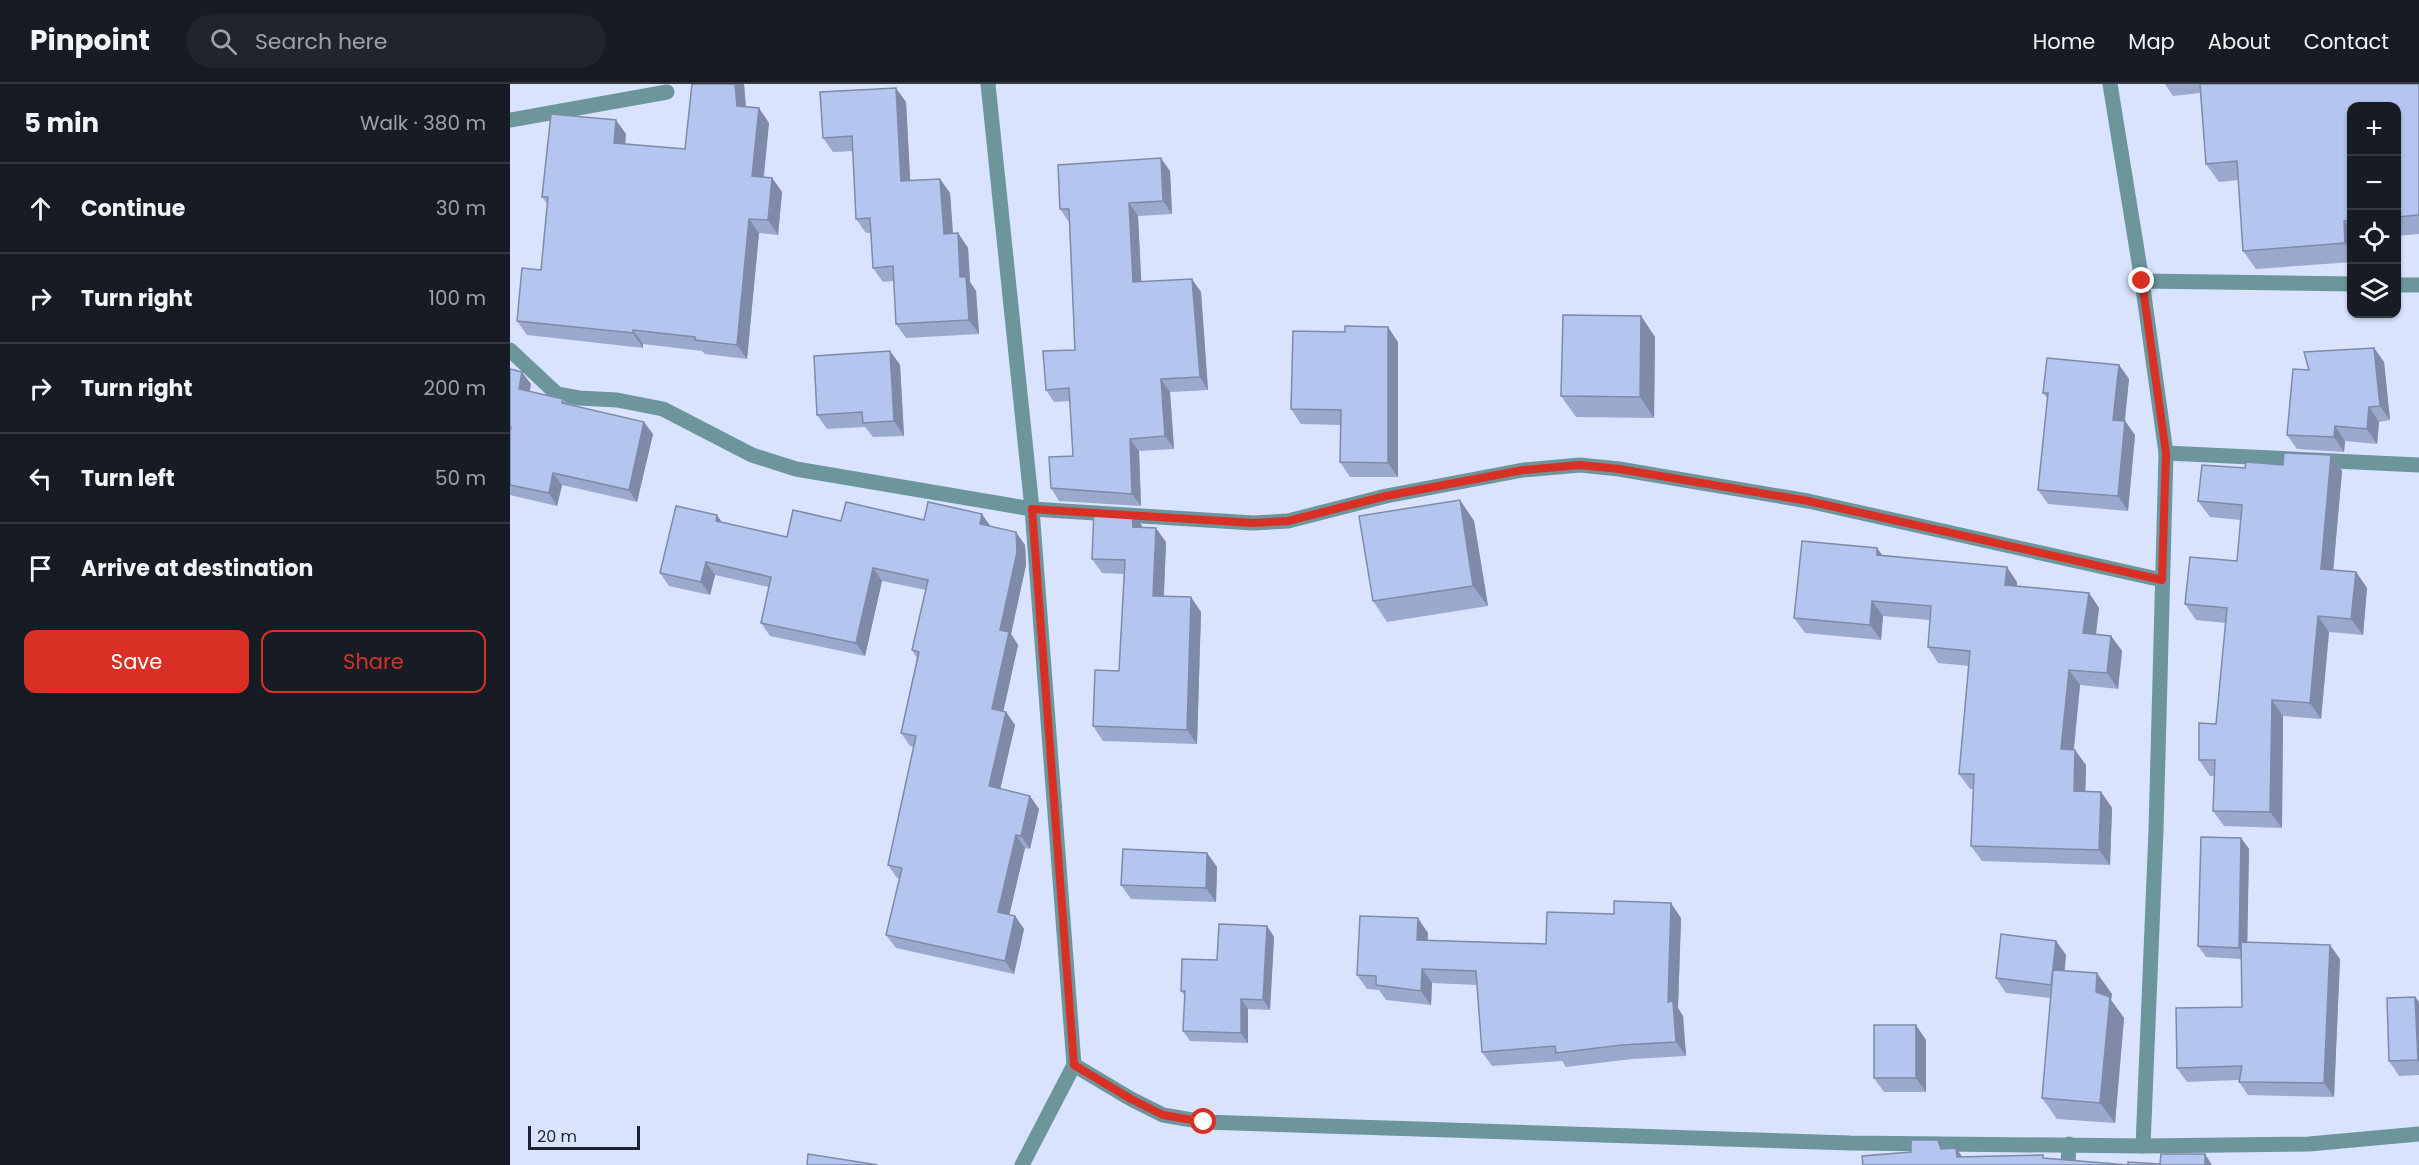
<!DOCTYPE html>
<html lang="en">
<head>
<meta charset="utf-8">
<style>
  body { margin:0; font-family:Poppins,sans-serif; background:#20242c; color:#f1f3f6 }
  .controls { position:absolute; right:18px; top:18px; display:grid; overflow:hidden; border-radius:12px; box-shadow:0 2px 4px #0004 }
  .controls button { width:54px; height:54px; display:grid; place-items:center; padding:0; border:0; border-bottom:2px solid #363941; background:#171b24; color:#f1f3f6; font:30px sans-serif }
  .scale { position:absolute; left:18px; bottom:15px; width:112px; box-sizing:border-box; padding-left:6px; border:3px solid #1c2231; border-top:0; font-size:16px; line-height:21px; white-space:nowrap; color:#1c2231; -webkit-text-stroke:4px #d9e3fd; paint-order:stroke }
  .stop { position:absolute; width:18px; height:18px; margin:-14px; border:4px solid #d93025; border-radius:50%; background:#fff }
  .stop.end { background:#d93025; border-color:#fff; box-shadow:0 2px 6px #0008 }
  .list { margin:0; padding:0; list-style:none }
  h2 { display:flex; justify-content:space-between; align-items:center; height:78px; margin:0; padding:0 24px; font-size:26px }
  h2 small { font-size:20px; font-weight:400; color:#9ea1a6 }
  .list li { display:grid; grid-template-columns:39px 1fr auto; gap:18px; align-items:center; box-sizing:border-box; height:90px; padding:0 24px; border-top:2px solid #363941 }
  .list b { display:block; font-size:22px; white-space:nowrap }
  .list em { font-size:20px; font-style:normal; color:#9ea1a6 }
  .actions { display:flex; gap:12px; padding:18px 24px }
  .actions a { flex:1; padding:14px 0; border:2px solid #d93025; border-radius:12px; text-align:center; font-size:21px; color:#d93025 }
  .actions .main { background:#d93025; color:#fff }
  .icon { flex:none; width:33px; height:33px; fill:none; stroke:currentColor; stroke-width:2; stroke-linecap:round; stroke-linejoin:round }
  .map { position:relative; flex:none; width:1909px; height:1081px; overflow:hidden }
  header { display:flex; align-items:center; gap:36px; box-sizing:border-box; height:84px; padding:0 30px; background:#171b24; border-bottom:2px solid #363941 }
  header strong { font-size:28px }
  nav { display:flex; gap:33px; margin-inline-start:auto; font-size:21px }
  .search { width:420px; height:54px; background:#20242c; display:flex; align-items:center; gap:15px; box-sizing:border-box; padding:0 21px; border-radius:33px; color:#9ea1a6; font-size:22px }
  main { display:flex }
  aside { flex:1; background:#171b24 }
  .map>svg:first-child { display:block }
  .lines { fill:none; stroke-linecap:round; stroke-linejoin:round }
  .street { stroke:#6c969c; stroke-width:15 }
  .wall { fill:#9ba9ce }
  .shaded-wall { fill:#7e8aa7 }
  .building { fill:#b4c5ef; stroke:#7e8aa7; stroke-width:1.5 }
  .route { stroke:#d93025; stroke-width:8 }
</style>
</head>
<body>
<header>
<strong>Pinpoint</strong>
<div class="search"><svg class="icon" aria-label="search" viewBox="0 0 24 24"><circle cx="10" cy="10" r="6"/><path d="M15 15l6 6"/></svg>Search here</div>
<nav><a>Home</a><a>Map</a><a>About</a><a>Contact</a></nav>
</header>
<main>
<aside>
<h2>5 min<small>Walk · 380 m</small></h2>
<ul class="list">
<li><svg class="icon" aria-label="ahead" viewBox="0 0 24 24"><path d="M12 20V5M6 11l6-6 6 6"/></svg><div><b>Continue</b></div><em>30 m</em></li>
<li><svg class="icon" aria-label="right" viewBox="0 0 24 24"><path d="M7 20v-9h11M14 6l5 5-5 5"/></svg><div><b>Turn right</b></div><em>100 m</em></li>
<li><svg class="icon" aria-label="right" viewBox="0 0 24 24"><path d="M7 20v-9h11M14 6l5 5-5 5"/></svg><div><b>Turn right</b></div><em>200 m</em></li>
<li><svg class="icon" aria-label="left" viewBox="0 0 24 24"><path d="M17 20v-9H6M10 6l-5 5 5 5"/></svg><div><b>Turn left</b></div><em>50 m</em></li>
<li><svg class="icon" aria-label="arrive" viewBox="0 0 24 24"><path d="M6 21V4h12l-3 4 3 4H6"/></svg><div><b>Arrive at destination</b></div></li>
</ul>
<div class="actions"><a class="main">Save</a><a>Share</a></div>
</aside>
<div class="map">
<svg width="1909" height="1081" viewBox="0 0 1909 1081">
  <rect width="100%" height="100%" fill="#d9e3fd"/>
  <g class="lines">
    <g class="street">
      <path d="M478,0l44,425 42,556"/>
      <path d="M1600,0l32,197 24,172 -10,377 -13,316"/>
      <path d="M0,36l157,-28"/>
      <path d="M1632,197l210,3"/>
      <path d="M1886,201h23"/>
      <path d="M0,266l47,44 22,4 38,2 46,9 89,46 44,14 236,40 221,14 35,-2 98,-25 137,-26 57,-5 39,4 189,32 354,79"/>
      <path d="M1656,369l253,12"/>
      <path d="M512,1081l52,-100 57,34 32,16 41,7 646,21 293,3 166,-2 110,-10"/>
      <path d="M1558,1081l1,-21"/>
    </g>
  </g>
  <g class="wall">
    <path d="M182,0h52l2,23 23,16 -5,54 8,1 10,14 -4,43 -19,-2 -12,126 -42,-5 -3,-3 -59,-7v4l-116,-13 -10,-14 24,-51 7,-65 -6,-8 84,-63 -1,10 60,5z"/>
    <path d="M1655,0h254v150l-22,2v-130h-45v156l-96,7 -13,-18 -5,-71 -19,2 -13,-18 -6,-71 -27,3z"/>
    <path d="M396,18l4,78 30,-1 10,14 3,41 5,-1 10,15 2,34 6,9 3,43 -73,4 -10,-14 -2,-43 -11,1 -10,-14 -2,-35h-5l-10,-14 -3,-68 -20,1 -10,-14z"/>
    <path d="M660,87l2,43 -34,2 3,66 60,10 7,98 -38,2 4,57 -35,2 2,55 -82,-5 -8,-13 22,-32 -3,-55 -16,1 -8,-12 29,-40 -6,-128 -9,-13z"/>
    <path d="M1131,232l14,21 -1,81 -78,-1 -15,-21z"/>
    <path d="M835,248l53,10v135h-48l-10,-15 1,-37 -40,-1 -10,-15z"/>
    <path d="M1864,264l10,14 6,58 -11,2 -2,22 -32,-3 -1,11 -47,-3 -10,-14 22,-65z"/>
    <path d="M380,267l10,14 4,71 -31,1 -8,-10 -38,2 -10,-14z"/>
    <path d="M1609,281l10,14 -4,42 10,14 -7,76 -80,-7 -10,-14 10,-91 -5,-6z"/>
    <path d="M0,285l21,15 -1,7 33,8 4,5 86,30 -16,68 -75,-17 -5,21 -47,-11z"/>
    <path d="M1821,371l11,16 -9,99 23,2 11,16 -4,47 -34,-3 -8,87 -38,-3 -1,112 -58,-2 -11,-15 1,-35h-4l-11,-16 17,-36 10,-101 -30,-3 -11,-16 52,-43 4,-41 -31,-3 -12,-16 47,-33 38,-3z"/>
    <path d="M950,416l14,21 14,85 -101,16 -14,-21z"/>
    <path d="M622,427l10,15v1l24,15 -2,54 37,16 -4,132 -94,-3 -10,-15 26,-55 5,-97 -22,-1 -10,-14z"/>
    <path d="M414,436l67,6 34,19 1,20 -15,69 7,11 -15,66 3,1 9,13 -15,64 39,20 -9,40 -5,-1 -16,67 6,1 9,13 -10,45 -118,-26 -10,-13 14,-56 -3,-1 -9,-13 26,-118 -4,-1 -9,-13 16,-75 -5,-8 14,-60 -44,-9 -17,75 -95,-20 -9,-13 8,-36 -54,-12 -5,20 -41,-9 -9,-13 62,-51 65,15 54,-16z"/>
    <path d="M1373,472l134,26v4l72,7 10,15 -3,27 15,1 11,15 -4,38 -38,-4 -6,65 12,15 -1,27h16l11,16 -2,57 -128,-4 -11,-15 2,-57h-3l-11,-15 10,-108 -31,-3 -10,-16 2,-27 -47,-4 -2,24 -76,-7 -11,-15z"/>
    <path d="M1731,754l8,11 -2,94 93,16 -6,138 -86,-2 -9,-13v-2l-52,2 -10,-14 65,-61 -1,-48 -35,-2 -8,-11z"/>
    <path d="M697,769l10,14 -1,35 -85,-3 -10,-14z"/>
    <path d="M1171,834l-3,90 5,8 3,40 -54,3 -66,8 -4,-6 -70,5 -10,-14 -5,-67 -45,-2 -1,22 -45,-5 -7,-10 -12,-1 -10,-14 71,-42 -1,7 119,4z"/>
    <path d="M757,842l7,11 -4,73 -22,-1v34l-58,-2 -7,-10 2,-35 -4,-5 36,-31z"/>
    <path d="M1546,857l10,14 -1,16 47,23 -1,6 13,18 -9,105 -58,-4 -15,-21 9,-100 -45,-5 -10,-15z"/>
    <path d="M1905,913l4,5v73l-20,1 -10,-15z"/>
    <path d="M1416,956v52h-42l-10,-14z"/>
  </g>
  <g class="shaded-wall">
    <path d="M225,0h9l3,37 -10,-15z"/>
    <path d="M386,4l10,14 5,93 -10,-14z"/>
    <path d="M249,24l10,15 -7,67 -10,-14z"/>
    <path d="M106,36l10,14 -2,23 -10,-14z"/>
    <path d="M651,74l9,13 2,43 -9,-13z"/>
    <path d="M262,94l10,14 -4,43 -10,-15z"/>
    <path d="M430,95l10,14 4,56 -10,-15z"/>
    <path d="M619,119l9,13 4,79 -9,-13z"/>
    <path d="M239,135l10,14 -12,126 -10,-14z"/>
    <path d="M1834,137l8,11v20l-7,-9z"/>
    <path d="M448,149l10,15 2,34 6,9 3,43 -10,-14 -9,-43z"/>
    <path d="M682,195l9,13 7,98 -8,-13z"/>
    <path d="M1131,232l14,21 -1,81 -14,-21z"/>
    <path d="M878,243l10,15v135l-10,-14z"/>
    <path d="M123,246l10,14v4l-10,-15z"/>
    <path d="M1864,264l10,14 6,58 -10,-14z"/>
    <path d="M380,267l10,14 4,71 -10,-15z"/>
    <path d="M1609,281l10,14 -6,55 -10,-14z"/>
    <path d="M12,288l9,12 -4,17 -8,-12z"/>
    <path d="M651,295l9,13 4,57 -9,-13z"/>
    <path d="M1859,323l10,15 -2,22 -10,-15z"/>
    <path d="M1615,337l10,14 -7,76 -10,-15z"/>
    <path d="M134,338l9,12 -16,68 -8,-12z"/>
    <path d="M1825,342l10,15 -1,11 -10,-15z"/>
    <path d="M620,355l9,12 2,55 -9,-12z"/>
    <path d="M1821,371l11,16 -10,114 -11,-16z"/>
    <path d="M43,389l9,12 -5,21 -8,-13z"/>
    <path d="M950,416l14,21 14,85 -15,-20z"/>
    <path d="M622,427l10,15 1,15 -10,-14z"/>
    <path d="M472,430l9,13 -11,-3z"/>
    <path d="M207,431l9,13 -10,-7z"/>
    <path d="M646,444l10,14 -3,68 -10,-14z"/>
    <path d="M506,448l9,13 1,20 -15,69 7,11 -17,77 -9,-13 8,-79z"/>
    <path d="M1367,464l11,15 -11,-8z"/>
    <path d="M196,478l9,13 -5,20 -9,-13z"/>
    <path d="M1497,483l10,15 -1,18 -11,-15z"/>
    <path d="M363,484l9,13 -17,75 -9,-13z"/>
    <path d="M1846,488l11,16 -4,47 -12,-16z"/>
    <path d="M1579,509l10,15 -5,41 -11,-16z"/>
    <path d="M681,513l10,15 -4,132 -10,-14z"/>
    <path d="M1362,517l11,15 -2,24 -11,-15z"/>
    <path d="M1808,532l11,16 -8,87 -11,-16z"/>
    <path d="M1601,552l11,15 -4,38 -11,-16z"/>
    <path d="M1559,586l11,15 -8,80 -11,-16z"/>
    <path d="M1762,616l11,16 -1,112 -12,-16z"/>
    <path d="M496,628l9,13 -17,74 -9,-13z"/>
    <path d="M1565,666l11,15 -1,42 -11,-16z"/>
    <path d="M1591,708l11,16 -2,57 -11,-15z"/>
    <path d="M520,712l9,13 -9,40 -9,-13z"/>
    <path d="M506,751l9,13 -18,77 -9,-13z"/>
    <path d="M1731,754l8,11 -2,110 -8,-11z"/>
    <path d="M697,769l10,14 -1,35 -10,-14z"/>
    <path d="M1161,819l10,15 -3,90 5,8 3,40 -10,-14 -8,-40z"/>
    <path d="M505,832l9,13 -10,45 -9,-13z"/>
    <path d="M908,834l10,15 -1,21 -10,-14z"/>
    <path d="M757,842l7,11 -4,73 -7,-10z"/>
    <path d="M1546,857l10,14 -5,45 -10,-15z"/>
    <path d="M1820,861l10,14 -6,138 -10,-14z"/>
    <path d="M912,885l10,14 -1,22 -10,-14z"/>
    <path d="M1587,889l15,21 -1,6 13,18 -9,105 -15,-20 -4,-111z"/>
    <path d="M1905,913l4,5v60l-1,-2z"/>
    <path d="M731,915l7,10v34l-7,-10z"/>
    <path d="M1406,941l10,15v52l-10,-14z"/>
    <path d="M1446,1064l12,17 -11,-8z"/>
    <path d="M1695,1070l7,11h-7z"/>
  </g>
  <g class="building">
    <path d="M182,0h43l2,22 22,2 -7,68 20,2 -4,42 -19,-1 -12,126 -42,-5v-3l-62,-7v3l-116,-12 5,-53 19,2 7,-73h-6l9,-83 65,6 -2,23 71,6z"/>
    <path d="M1690,0h219v131l-22,2v-111h-45v114l-8,1 1,22 -102,8 -6,-90 -31,3z"/>
    <path d="M386,4l5,93 39,-2 4,55 14,-1 2,44h6l3,43 -73,4 -3,-58 -20,2 -3,-50 -14,1 -4,-83 -29,2 -3,-46z"/>
    <path d="M651,74l2,43 -34,2 4,79 59,-3 8,98 -39,2 4,57 -35,3 2,55 -81,-6 -2,-31 24,-1 -4,-68 -23,2 -3,-39 32,-1 -6,-141h-9l-2,-44z"/>
    <path d="M1053,231l78,1 -1,81 -79,-1z"/>
    <path d="M835,242l43,1v136l-48,-1 1,-52 -50,-1 2,-78 52,1z"/>
    <path d="M1864,264l6,58 -11,1 -2,22 -32,-3 -1,11 -47,-2 6,-66 16,1 -5,-18z"/>
    <path d="M380,267l4,70 -31,2 -1,-11 -45,3 -3,-59z"/>
    <path d="M1537,274l72,7 -6,55 12,1 -7,75 -80,-6 10,-97h-5z"/>
    <path d="M0,285l12,3 -3,17 44,10 -1,4 82,19 -15,68 -76,-17 -4,20 -39,-8v-52l1,-6h-1z"/>
    <path d="M1774,369l47,2 -10,114 35,3 -5,47 -33,-3 -8,87 -38,-3 -2,112 -57,-1 2,-51h-16v-37l17,1 11,-116 -42,-4 5,-47 47,4 5,-56 -44,-4 4,-36 43,3 1,-6 37,3z"/>
    <path d="M950,416l13,86 -100,15 -14,-85z"/>
    <path d="M336,418l78,18 4,-18 54,12 -2,10 36,8 1,20 -17,78 9,2 -17,77 14,3 -17,74 41,10 -9,40 -5,-1 -18,77 17,4 -10,45 -119,-26 16,-67 -14,-3 28,-129 -15,-3 18,-81 -7,-2 16,-70 -55,-12 -17,75 -95,-20 10,-46 -65,-15 -5,20 -41,-9 16,-67 41,9 -1,6 71,16 6,-27 48,11z"/>
    <path d="M584,425l38,2 1,16 23,1 -3,68 38,1 -4,133 -94,-4 2,-56 24,1 6,-111 -33,-1z"/>
    <path d="M1292,457l75,7v7l130,12 -2,18 84,8 -6,40 28,3 -4,37 -38,-3 -8,79 14,1 -1,41 27,1 -2,58 -128,-4 3,-72h-15l11,-123 -42,-4 3,-41 -59,-5 -2,24 -76,-7z"/>
    <path d="M1691,753l40,1 -2,110 -41,-2z"/>
    <path d="M613,765l84,4 -1,35 -85,-3z"/>
    <path d="M1104,817l57,2 -3,99 5,-1 3,41 -54,3 -66,8 -1,-7 -73,6 -6,-81 -54,-2 -1,22 -45,-6v-9l-19,-1 3,-59 58,2 -1,22 129,4 1,-32 67,2z"/>
    <path d="M709,840l48,2 -4,74 -22,-1v34l-58,-2 2,-40h-4l1,-32 35,1z"/>
    <path d="M1491,850l55,7 -5,44 -55,-7z"/>
    <path d="M1731,858l89,3 -6,138 -85,-1 3,-16 -65,2 -1,-60 66,-1z"/>
    <path d="M1543,886l44,3 -1,19 14,5 -10,106 -58,-5z"/>
    <path d="M1905,913l3,63 -29,1 -2,-63z"/>
    <rect x="1364" y="941" width="42" height="53"/>
    <path d="M1401,1056h27l3,9 15,-1 1,9 86,-2v3l85,7v-3l32,2 1,-10h44v11h-342l-1,-9 49,-4z"/>
    <path d="M298,1070l70,11h-71z"/>
  </g>
  <g class="lines">
    <path class="route" d="M694,1038l-41,-7 -32,-16 -57,-34 -42,-556 221,14 35,-2 98,-25 137,-26 57,-5 39,4 189,32 354,79 4,-127 -24,-172"/>
  </g>
</svg>
<div class="controls">
<button>+</button>
<button>−</button>
<button><svg class="icon" aria-label="locate" viewBox="0 0 24 24"><circle cx="12" cy="12" r="6"/><path d="M12 2v4M12 18v4M2 12h4M18 12h4"/></svg></button>
<button><svg class="icon" aria-label="layers" viewBox="0 0 24 24"><path d="M12 4l9 5-9 5-9-5zM3 14l9 5 9-5"/></svg></button>
</div>
<div class="scale">20 m</div>
<div class="stop" style="left:694px;top:1038px"></div>
<div class="stop end" style="left:1632px;top:197px"></div>
</div>
</main>
</body>
</html>
